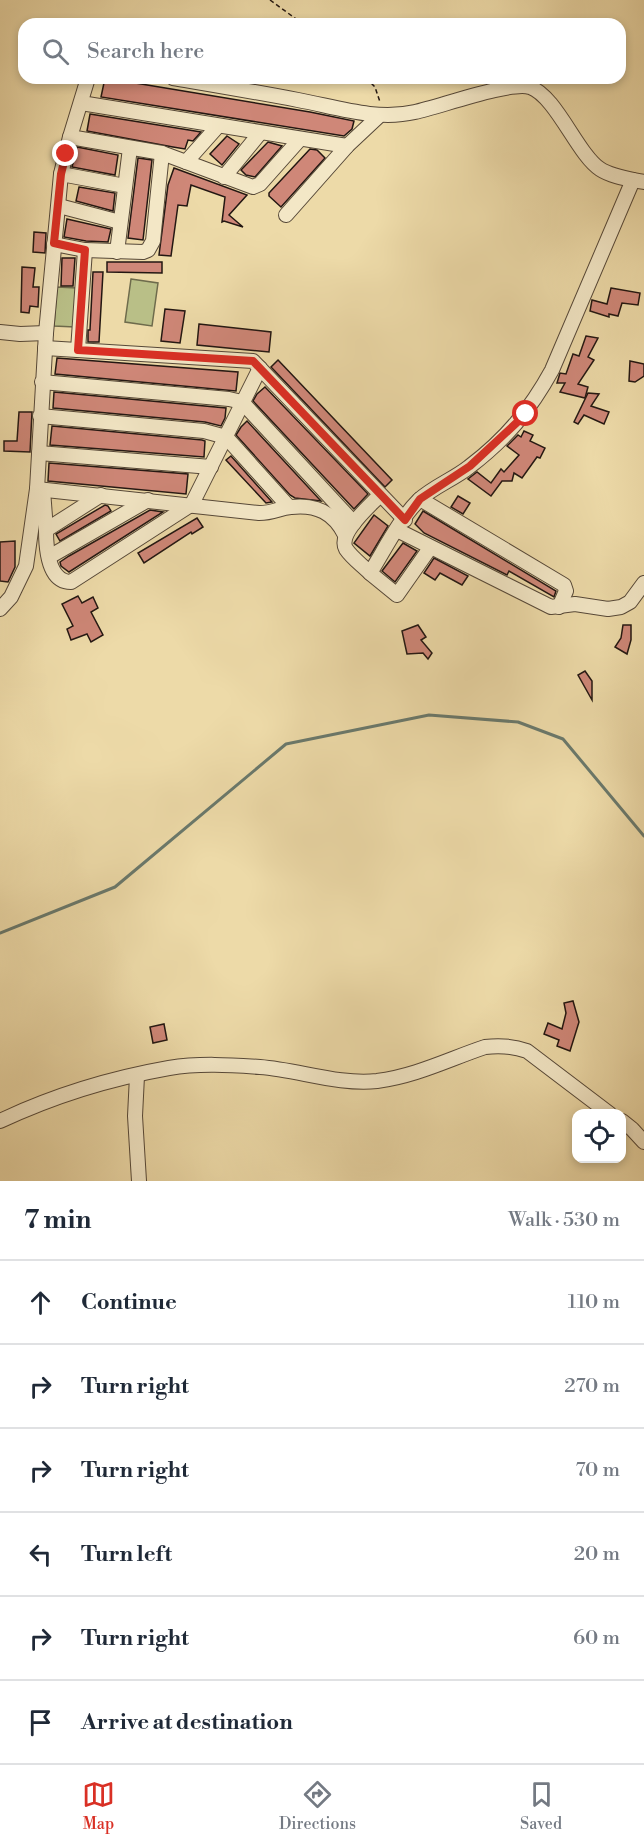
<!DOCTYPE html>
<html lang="en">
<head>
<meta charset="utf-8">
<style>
  body { margin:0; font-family:"Libre Bodoni",serif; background:#f6f6f7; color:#1f2937 }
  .controls { position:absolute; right:18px; bottom:18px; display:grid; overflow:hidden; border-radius:12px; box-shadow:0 3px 9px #0003 }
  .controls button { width:54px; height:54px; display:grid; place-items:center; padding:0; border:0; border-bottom:2px solid #e0e1e3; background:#fff; color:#1f2937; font:30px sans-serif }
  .stop { position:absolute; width:18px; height:18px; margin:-14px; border:4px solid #d93025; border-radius:50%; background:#fff }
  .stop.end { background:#d93025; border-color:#fff; box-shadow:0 2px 6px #0008 }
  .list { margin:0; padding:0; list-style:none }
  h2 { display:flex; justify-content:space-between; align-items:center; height:78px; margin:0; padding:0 24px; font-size:26px }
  h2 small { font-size:20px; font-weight:400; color:#747a83 }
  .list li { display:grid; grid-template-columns:39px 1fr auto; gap:18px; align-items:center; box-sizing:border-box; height:84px; padding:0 24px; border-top:2px solid #e0e1e3 }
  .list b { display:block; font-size:22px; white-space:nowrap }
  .list em { font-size:20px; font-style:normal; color:#747a83 }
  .icon { flex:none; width:33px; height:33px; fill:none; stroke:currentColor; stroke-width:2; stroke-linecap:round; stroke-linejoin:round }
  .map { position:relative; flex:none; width:644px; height:1181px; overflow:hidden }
  .search { position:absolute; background:#fff; box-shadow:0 3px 9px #0003; left:18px; right:18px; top:18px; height:66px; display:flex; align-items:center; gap:15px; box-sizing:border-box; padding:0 21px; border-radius:18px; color:#747a83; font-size:22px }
  .sheet { height:582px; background:#fff }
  nav { display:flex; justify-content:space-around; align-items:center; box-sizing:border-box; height:84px; border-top:2px solid #e0e1e3; background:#fff; font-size:16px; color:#747a83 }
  nav a { display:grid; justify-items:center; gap:3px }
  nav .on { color:#d93025 }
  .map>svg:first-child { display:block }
  .green { fill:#b9bf87; stroke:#6e6b4c; stroke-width:1.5 }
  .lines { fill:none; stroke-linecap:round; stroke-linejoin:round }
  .stream { stroke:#6a796c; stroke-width:3 }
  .building { fill:#cf8778; stroke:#231712; stroke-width:1.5 }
  .minor-casing { stroke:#564838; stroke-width:16 }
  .path { stroke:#231712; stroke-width:1.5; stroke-dasharray:4.5 3; stroke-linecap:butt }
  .minor { stroke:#f3e7c6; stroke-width:14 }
  .route { stroke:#d93025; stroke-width:8 }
</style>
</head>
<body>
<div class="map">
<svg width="644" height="1181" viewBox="0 0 644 1181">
  <rect width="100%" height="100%" fill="#eddaa8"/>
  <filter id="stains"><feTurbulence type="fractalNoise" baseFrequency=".00333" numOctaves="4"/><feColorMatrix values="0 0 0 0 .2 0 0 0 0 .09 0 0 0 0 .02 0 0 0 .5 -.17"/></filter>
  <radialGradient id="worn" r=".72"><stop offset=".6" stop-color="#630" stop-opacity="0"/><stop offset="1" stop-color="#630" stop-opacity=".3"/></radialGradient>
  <g class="green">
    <path d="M131,279l27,4 -6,43 -27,-4z"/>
    <path d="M57,287l20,1 -2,39 -21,-1z"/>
  </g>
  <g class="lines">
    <path class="stream" d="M0,933l115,-46 171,-143 143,-29 89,7 45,17 81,97"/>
  </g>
  <g class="building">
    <path d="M105,78l205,34 44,9 -2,8 -8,7 -243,-39z"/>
    <path d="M90,114l99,16 12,2 -8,9 -5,-1 -3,9 -12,-2 -86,-16z"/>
    <path d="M227,136l12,8 -17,21 -12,-11z"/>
    <path d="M268,142l14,4 -27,31 -9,-2 -5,-5z"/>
    <path d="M77,147l41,8 -3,20 -43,-8z"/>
    <path d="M310,149l7,1 8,8 -44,49 -12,-11v-3z"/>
    <path d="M138,158l14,2 -9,80 -15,-2z"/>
    <path d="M174,168l73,27 -18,20 14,12 -19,-6 -2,1 3,-25 -34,-12 -4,21 -9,-1 -7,51 -12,-1 9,-70z"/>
    <path d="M79,187l36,6 -2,18 -37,-10z"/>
    <path d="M67,219l44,10 -3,13 -22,-1 -22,-4z"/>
    <path d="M34,232l12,1 -1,20 -12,-1z"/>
    <path d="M62,258h13l-2,28h-12z"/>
    <path d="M107,262h55v11l-55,-1z"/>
    <path d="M22,267l13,1 -2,19h6l-1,20 -8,-1 -1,7 -8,-1z"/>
    <path d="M93,272h10l-4,70h-11v-12h2z"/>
    <path d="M611,288l29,5 -2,12 -16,-2 -4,13 -9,-2v3l-19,-6 2,-11 15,4z"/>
    <path d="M165,309l20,2 -5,32 -19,-2z"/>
    <path d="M199,324l72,8 -2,20 -72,-7z"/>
    <path d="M586,336l12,2 -10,19 6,3 -16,24 10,3 -3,11 -25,-6 5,-9h-8l3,-10 6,1 7,-20 6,2z"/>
    <path d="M57,358l181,14 -2,19 -181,-17z"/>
    <path d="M278,360l114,120 -7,7 -114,-120z"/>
    <path d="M630,361l14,3v12l-9,6 -6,-1z"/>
    <path d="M265,387l103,107 -14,15 -101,-108 4,-7z"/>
    <path d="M54,392l172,16 -1,10 -4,8 -16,-4 -152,-14z"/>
    <path d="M588,393l11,1 -8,12 18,6 -5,12 -20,-9 -6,9 -4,-2z"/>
    <path d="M19,412h13l-2,40 -26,-1v-10h13z"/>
    <path d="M247,421l74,80 -26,-3 -5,-3 -54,-60 5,-8z"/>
    <path d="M52,426l150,14 3,1 -1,16 -154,-12z"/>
    <path d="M524,431l9,4 -3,6 15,7 -5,10 -3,-1 -15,21 -8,-5 -2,8h-10l-11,15 -23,-17 9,-7 14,11 10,-14 3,3 15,-17 -12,-9 11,-11 3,2z"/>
    <path d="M231,456l41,46 -6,1 -40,-43z"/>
    <path d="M49,463l139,11 -2,20 -138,-13z"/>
    <path d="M458,496l12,7 -7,11 -12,-7z"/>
    <path d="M105,505l3,1 3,5 -51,30 -4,-7z"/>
    <path d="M150,510l13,2 -94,60 -8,-6 -1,-4 9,-6z"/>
    <path d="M423,511l133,80 -2,6 -45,-26 -2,4 -83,-42 -9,-9z"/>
    <path d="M374,515l14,11 -18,30 -16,-13z"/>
    <path d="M197,518l6,9 -11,7 -1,-2 -47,31 -6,-10z"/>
    <path d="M15,541v26l-7,15 -8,-1v-39z"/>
    <path d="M403,543l14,8 -22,31 -13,-11z"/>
    <path d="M434,558l34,18 -6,9 -22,-12 -5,7 -11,-7z"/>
    <path d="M78,596l4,7 11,-6 5,11 -7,4 12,23 -12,7 -4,-8 -16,6 -4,-11 6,-3 -11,-22z"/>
    <path d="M418,625l8,12 -5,3 11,13 -4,6 -5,-6 -16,1 -5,-23z"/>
    <path d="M623,625h8v15l-4,14 -12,-7 6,-9z"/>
    <path d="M585,671l7,10v19l-14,-25z"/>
    <path d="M573,1001l6,21 -9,29 -13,-5 2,-6 -15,-6 4,-11 14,6 4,-16 -2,-10z"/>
    <path d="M164,1024l3,16 -14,3 -3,-16z"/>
  </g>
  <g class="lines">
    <g class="minor-casing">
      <g id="minor">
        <path d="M173,78c41,7 83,14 125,22 38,7 78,21 117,12 24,-5 95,-31 115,-25 26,9 48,68 70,82 12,8 30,10 44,13"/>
        <path d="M81,103l266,43"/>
        <path d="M70,137l92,16 91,34 7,-3 40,-45"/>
        <path d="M186,162l32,-36"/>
        <path d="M61,174l64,12"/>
        <path d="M224,177l36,-44"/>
        <path d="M59,206l61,16"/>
        <path d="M286,215l61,-69 32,-30"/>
        <path d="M54,244l31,6 58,2 5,-2 5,-9 9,-88"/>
        <path d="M117,252l13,-104"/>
        <path d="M0,332l20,2 26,-1"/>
        <path d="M45,348l208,13 152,159"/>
        <path d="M78,350l7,-100"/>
        <path d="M42,382l187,17 13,3 112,121"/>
        <path d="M40,416l164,15 22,6 63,70"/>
        <path d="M39,453l172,14"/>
        <path d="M37,489l222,24c15,0 20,-5 32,-6 26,-3 43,6 54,28"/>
        <path d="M43,490l3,40"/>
        <path d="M101,495l-55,35c0,17 2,52 25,52l121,-78 68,-136"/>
        <path d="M380,495c-10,11 -43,38 -34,54 6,9 16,16 24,24 15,-24 29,-53 49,-73 14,-13 35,-21 50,-33 37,-28 61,-57 83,-97l81,-190"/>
        <path d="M420,499l144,86 2,6 -7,16"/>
        <path d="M397,530l154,77 24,-3 33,5 13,-2 9,-5 14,-19"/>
        <path d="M49,557l99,-57"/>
        <path d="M370,573l27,22 33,-47"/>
        <path d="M0,609l11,-12 15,-31 11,-77 9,-156 15,-159 9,-37 18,-59"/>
        <path d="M137,1076l-2,40 4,65"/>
        <path d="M0,1121c53,-25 112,-43 169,-53 30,-5 61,-3 91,-1 39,3 78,18 117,14 39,-5 72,-22 108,-34 16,-2 28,-1 42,4l83,63"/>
        <path d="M622,1121l10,8 12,13"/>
      </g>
    </g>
    <g class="path">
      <path d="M270,0l33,24"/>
      <path d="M366,78l9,9 5,15"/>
    </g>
    <use href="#minor" class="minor"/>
  </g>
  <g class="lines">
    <path class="route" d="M66,154l-5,20 -7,69 31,7 -7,100 175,11 152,159 15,-21 50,-33 56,-52"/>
  </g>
  <rect width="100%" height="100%" filter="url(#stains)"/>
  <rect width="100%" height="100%" fill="url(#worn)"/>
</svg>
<div class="controls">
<button><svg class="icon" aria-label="locate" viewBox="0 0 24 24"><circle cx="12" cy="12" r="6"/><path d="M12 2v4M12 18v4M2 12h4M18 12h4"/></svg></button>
</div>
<div class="stop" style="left:526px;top:414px"></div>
<div class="stop end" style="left:66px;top:154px"></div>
<div class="search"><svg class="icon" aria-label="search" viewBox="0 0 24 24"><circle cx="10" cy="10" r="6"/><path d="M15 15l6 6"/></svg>Search here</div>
</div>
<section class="sheet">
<h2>7 min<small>Walk · 530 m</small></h2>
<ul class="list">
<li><svg class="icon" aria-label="ahead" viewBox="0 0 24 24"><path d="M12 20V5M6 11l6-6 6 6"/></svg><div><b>Continue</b></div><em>110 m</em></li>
<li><svg class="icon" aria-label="right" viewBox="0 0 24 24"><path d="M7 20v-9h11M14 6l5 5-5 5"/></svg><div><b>Turn right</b></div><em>270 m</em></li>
<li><svg class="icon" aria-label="right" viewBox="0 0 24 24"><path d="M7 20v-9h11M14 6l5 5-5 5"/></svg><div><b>Turn right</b></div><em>70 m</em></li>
<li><svg class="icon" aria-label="left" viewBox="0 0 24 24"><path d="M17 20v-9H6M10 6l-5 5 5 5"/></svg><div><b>Turn left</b></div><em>20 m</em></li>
<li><svg class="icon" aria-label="right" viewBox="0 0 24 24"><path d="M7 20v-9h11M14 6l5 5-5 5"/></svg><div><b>Turn right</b></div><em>60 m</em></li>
<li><svg class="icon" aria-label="arrive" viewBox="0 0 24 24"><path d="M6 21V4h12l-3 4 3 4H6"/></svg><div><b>Arrive at destination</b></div></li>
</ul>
</section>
<nav>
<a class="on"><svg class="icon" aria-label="map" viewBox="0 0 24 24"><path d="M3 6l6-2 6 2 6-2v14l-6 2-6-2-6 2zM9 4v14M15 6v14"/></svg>Map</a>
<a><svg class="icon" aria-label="directions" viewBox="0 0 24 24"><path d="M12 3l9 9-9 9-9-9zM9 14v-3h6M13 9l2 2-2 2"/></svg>Directions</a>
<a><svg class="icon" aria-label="saved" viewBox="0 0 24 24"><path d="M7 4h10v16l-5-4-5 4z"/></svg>Saved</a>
</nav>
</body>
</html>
